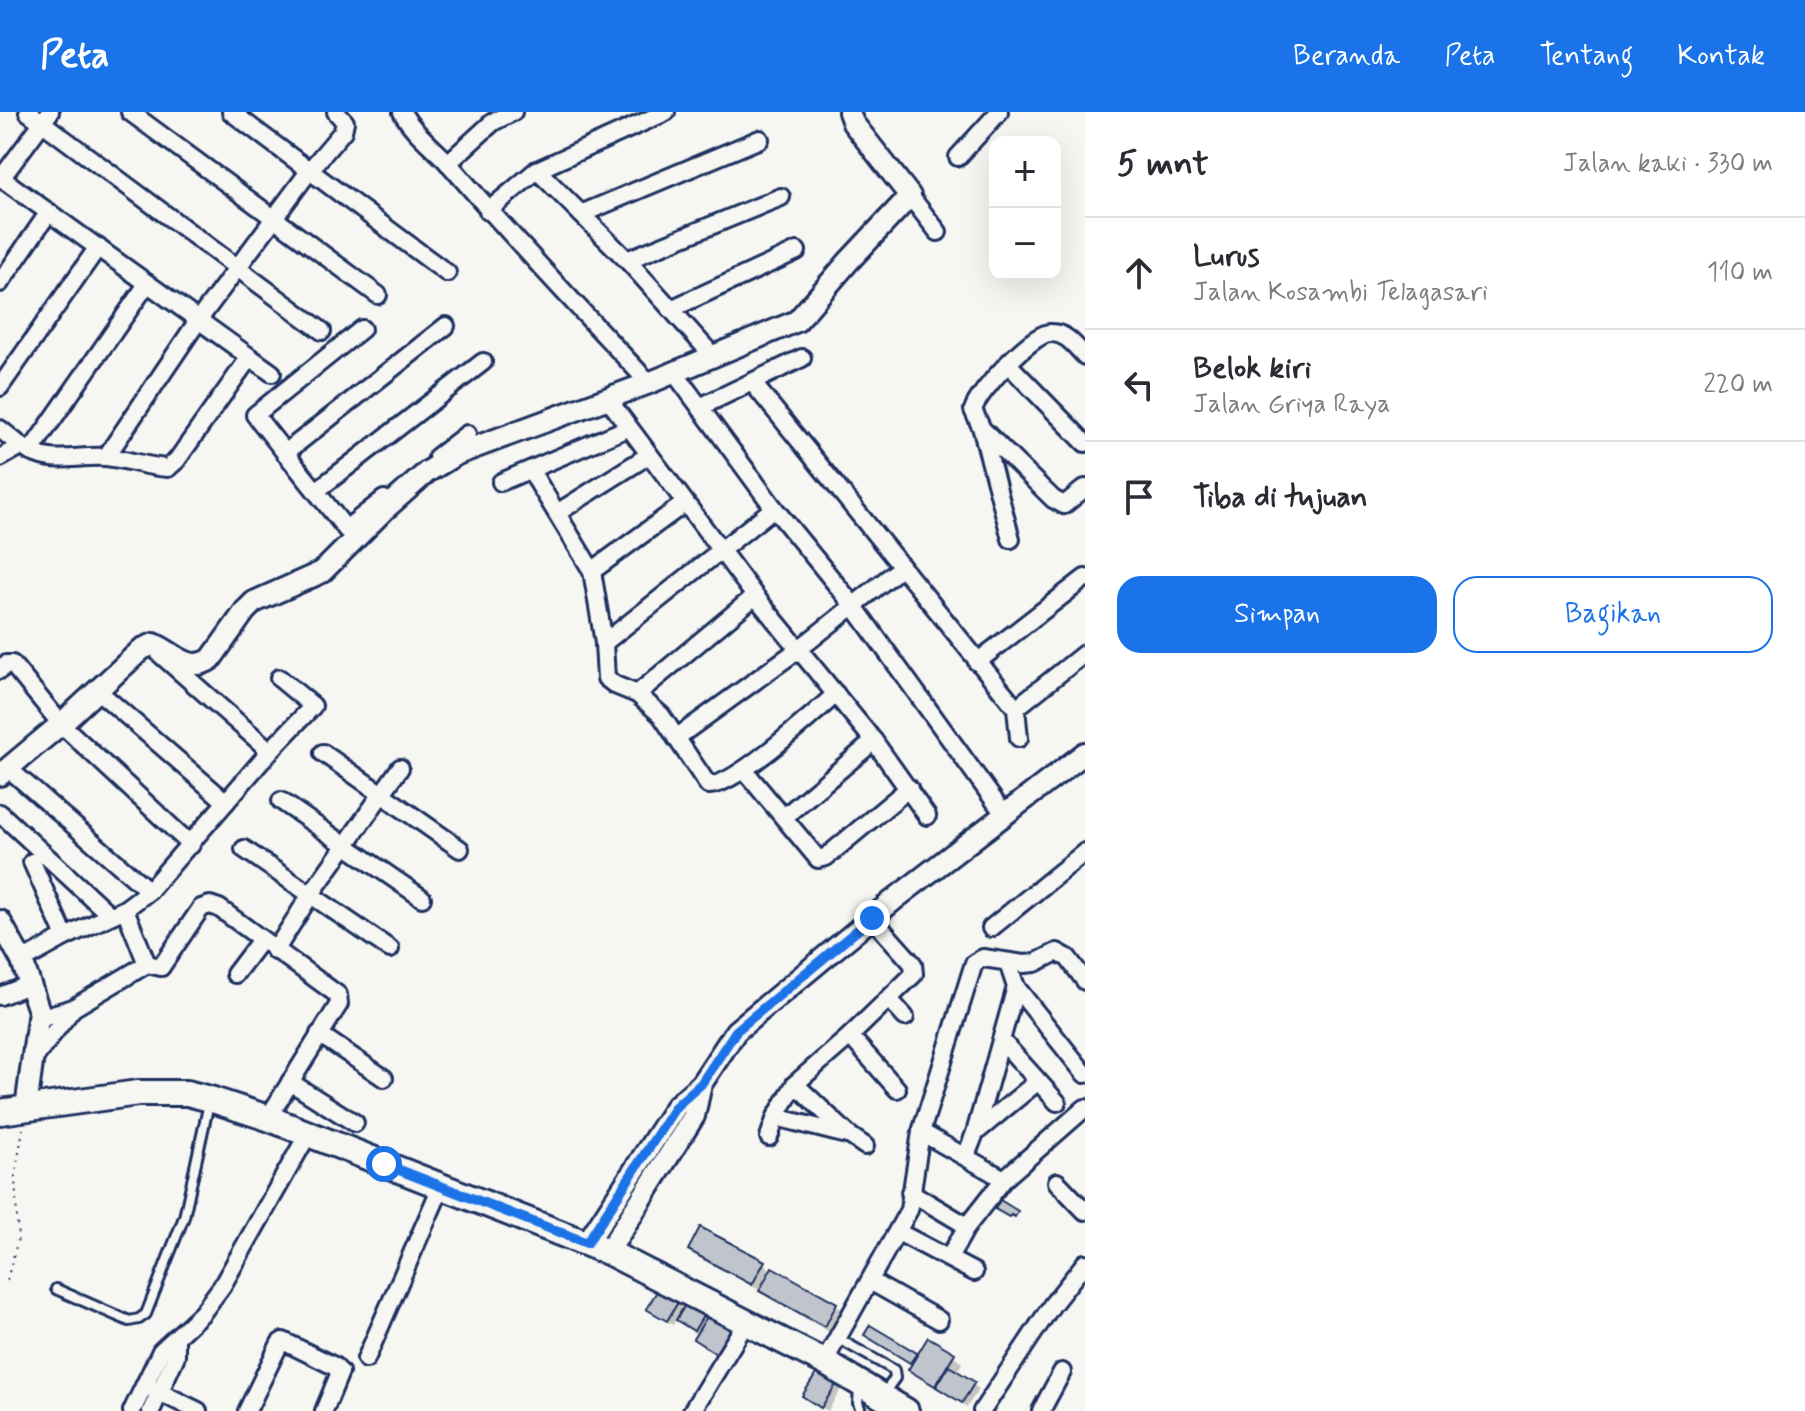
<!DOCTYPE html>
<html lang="id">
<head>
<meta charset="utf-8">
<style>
  body { margin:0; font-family:Mynerve,sans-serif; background:#f2f2f3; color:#2b2b33 }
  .controls { position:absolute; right:24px; top:24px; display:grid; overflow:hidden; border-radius:16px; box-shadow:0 8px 32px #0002 }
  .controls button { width:72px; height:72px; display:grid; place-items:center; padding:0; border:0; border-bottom:2px solid #e1e1e2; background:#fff; color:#2b2b33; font:40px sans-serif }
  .stop { position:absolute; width:24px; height:24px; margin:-18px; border:6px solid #1a73e8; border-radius:50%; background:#fff }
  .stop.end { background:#1a73e8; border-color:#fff; box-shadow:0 2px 8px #0008 }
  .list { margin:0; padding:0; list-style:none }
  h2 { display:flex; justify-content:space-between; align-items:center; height:104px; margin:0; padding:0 32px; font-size:34px }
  h2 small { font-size:26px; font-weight:400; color:#7c7c81 }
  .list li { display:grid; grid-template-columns:52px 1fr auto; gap:24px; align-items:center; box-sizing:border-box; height:112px; padding:0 32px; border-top:2px solid #e1e1e2 }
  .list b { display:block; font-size:30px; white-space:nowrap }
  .list p { margin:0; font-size:26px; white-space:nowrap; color:#7c7c81 }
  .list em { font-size:26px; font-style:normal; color:#7c7c81 }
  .actions { display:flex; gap:16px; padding:24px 32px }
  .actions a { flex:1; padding:18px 0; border:2px solid #1a73e8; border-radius:24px; text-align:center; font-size:28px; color:#1a73e8 }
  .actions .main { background:#1a73e8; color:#fff }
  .icon { flex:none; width:44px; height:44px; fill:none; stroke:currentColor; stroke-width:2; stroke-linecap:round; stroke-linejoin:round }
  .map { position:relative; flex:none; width:1085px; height:1299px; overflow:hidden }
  header { display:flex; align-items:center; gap:48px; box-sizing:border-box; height:112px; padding:0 40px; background:#1a73e8; color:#fff }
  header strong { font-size:38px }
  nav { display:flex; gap:44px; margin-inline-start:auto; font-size:28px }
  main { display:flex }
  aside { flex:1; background:#fff }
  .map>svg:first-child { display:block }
  .shadow { fill:#0003 }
  .building { fill:#c0c4cd; stroke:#1b2f5e; stroke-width:2 }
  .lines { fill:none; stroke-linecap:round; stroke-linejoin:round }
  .service-casing { stroke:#1b2f5e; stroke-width:14 }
  .minor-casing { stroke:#1b2f5e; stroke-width:22 }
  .tertiary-casing { stroke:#1b2f5e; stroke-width:26 }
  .secondary-casing { stroke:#1b2f5e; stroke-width:30 }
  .path { stroke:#1b2f5e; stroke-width:2; stroke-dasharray:2 6; stroke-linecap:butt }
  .service { stroke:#f6f6f2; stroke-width:8 }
  .minor { stroke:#f6f6f2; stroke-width:16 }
  .tertiary { stroke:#f6f6f2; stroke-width:20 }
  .secondary { stroke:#f6f6f2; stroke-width:24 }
  .route { stroke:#1a73e8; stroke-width:10 }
</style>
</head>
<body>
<header>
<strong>Peta</strong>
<nav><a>Beranda</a><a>Peta</a><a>Tentang</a><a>Kontak</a></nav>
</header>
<main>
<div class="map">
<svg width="1085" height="1299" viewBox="0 0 1085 1299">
  <rect width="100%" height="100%" fill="#f6f6f2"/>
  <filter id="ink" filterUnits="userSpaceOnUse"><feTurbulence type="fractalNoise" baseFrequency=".0125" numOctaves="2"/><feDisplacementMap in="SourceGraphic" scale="16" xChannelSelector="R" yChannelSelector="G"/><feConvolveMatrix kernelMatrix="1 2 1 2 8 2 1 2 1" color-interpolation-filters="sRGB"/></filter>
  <g filter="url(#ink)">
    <g class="shadow">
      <path d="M690,1138l73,13 9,8 64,34 9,8 -12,21 -63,-35 -9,-8 -62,-33z"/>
      <path d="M661,1176l45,33 23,42 -25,-15 -9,-9 4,-5 -22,-16 -4,7 -24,-16z"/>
      <path d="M866,1223l52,22 35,-2 9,8 -6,10 23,16 -12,18 -48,-29 -8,-9 3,-4z"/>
      <path d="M836,1272l5,5 -13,22 -18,-10z"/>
    </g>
    <g class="building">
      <path d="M1000,1088l18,11 -3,6 -4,-2 -2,2 -14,-8z"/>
      <path d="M700,1115l65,34 -13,24 -64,-35z"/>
      <path d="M772,1155l65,36 -12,24 -66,-36z"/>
      <path d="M661,1173l20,12 -14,24 -21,-12z"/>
      <path d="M685,1193l18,11 -9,15 -18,-11z"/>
      <path d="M708,1203l27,17 -15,24 -27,-17z"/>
      <path d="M870,1213l47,28 -7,10 -46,-28z"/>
      <path d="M928,1225l27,16 -20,33 -27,-16z"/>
      <path d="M949,1254l26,16 -13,21 -26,-16z"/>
      <path d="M818,1259l19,12 -16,25 -19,-12z"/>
    </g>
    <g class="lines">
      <g class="service-casing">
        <g id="service">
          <path d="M56,1177l73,32 10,-2 7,-5 38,-97 25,-114"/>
          <path d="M837,1226l57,32 1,8 -11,15"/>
          <path d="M859,1277l-1,14 3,8"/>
        </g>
      </g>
      <g class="minor-casing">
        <g id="minor">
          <path d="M28,0l294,219"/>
          <path d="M130,0l248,183"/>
          <path d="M231,0l216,161"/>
          <path d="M402,0c12,22 33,36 49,54 64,75 131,145 198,217"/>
          <path d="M958,45l41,-45"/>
          <path d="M448,51l45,-41 20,-10"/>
          <path d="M537,58l90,90 86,96"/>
          <path d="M1,66l271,195"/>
          <path d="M0,68l50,-68"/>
          <path d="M910,84l28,36"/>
          <path d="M488,99l49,-41 129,-58"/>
          <path d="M581,102l179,-75"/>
          <path d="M627,148l154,-63"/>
          <path d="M0,171l49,-71"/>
          <path d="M671,197l126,-58"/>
          <path d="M1085,244c-10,-10 -19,-24 -35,-23 -19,1 -72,59 -77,77l9,19 71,70 11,6 21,-17"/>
          <path d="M1009,253l76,78"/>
          <path d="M674,260l100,136 79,97 151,209"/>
          <path d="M752,270l264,326 3,30"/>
          <path d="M0,275l98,-140"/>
          <path d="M608,287l147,197 119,145 53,75"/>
          <path d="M700,295l102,-49"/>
          <path d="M0,317l21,17"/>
          <path d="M982,318l29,109"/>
          <path d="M30,340l117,-168"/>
          <path d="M285,341l161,-127"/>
          <path d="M106,345l91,-135 113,-152 33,-39 2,-9 -9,-10"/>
          <path d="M437,345l30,-23"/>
          <path d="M0,346l21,-12c30,21 51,9 85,11 21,2 41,10 62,11l9,-8 72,-102"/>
          <path d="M531,359l61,100 12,72 2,35 9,7 22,9 24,21 47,70c25,3 106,-72 128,-91"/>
          <path d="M501,370l127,-54"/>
          <path d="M316,379l167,-129"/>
          <path d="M557,401l92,-58"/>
          <path d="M346,417l-91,-114 107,-86"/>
          <path d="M352,423l-6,-6 38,-30"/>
          <path d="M592,459l93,-68"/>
          <path d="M604,531l170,-135"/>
          <path d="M160,542l110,97"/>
          <path d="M977,550l108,-84"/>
          <path d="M0,558l6,-6h6l49,60 130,121"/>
          <path d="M97,578l129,112"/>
          <path d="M637,582l118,-98"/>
          <path d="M1016,596l69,-55"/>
          <path d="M676,626l123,-89 103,-82"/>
          <path d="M323,641l137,96"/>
          <path d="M9,657l140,122"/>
          <path d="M744,658l74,89 8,-2 83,-69"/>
          <path d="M281,689l141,97"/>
          <path d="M0,701l110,102"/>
          <path d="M784,705l90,-76"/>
          <path d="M244,737l146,100"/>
          <path d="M32,750l33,75"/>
          <path d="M125,797l22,55"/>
          <path d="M991,816l94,-76"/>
          <path d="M275,839l36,-57 89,-126"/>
          <path d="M22,849l43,-24 60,-28 24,-18 121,-140 43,-45 -34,-28"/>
          <path d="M235,862l25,-33"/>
          <path d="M1016,875l69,87"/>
          <path d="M0,884l31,-12"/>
          <path d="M889,887l16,18"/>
          <path d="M39,906l34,-10 74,-44 14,3 40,-59 9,-3 9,3 119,87 1,9 -71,114"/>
          <path d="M319,922l65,44"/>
          <path d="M850,924l47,53"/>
          <path d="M1002,929l55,61"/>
          <path d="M32,949l41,-53"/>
          <path d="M290,970l65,41"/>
          <path d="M795,972l54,51 16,11"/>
          <path d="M776,1005l71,18"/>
          <path d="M921,1020l83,47"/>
          <path d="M975,1021l62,-51"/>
          <path d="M769,1025l7,-20 19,-33 55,-48 64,-62 -1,-10 -41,-46"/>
          <path d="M966,1044l9,-23 41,-146 -8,-24"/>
          <path d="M1057,1070l28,29"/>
          <path d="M910,1080l57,34"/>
          <path d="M898,1120l76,40"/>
          <path d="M949,1146l18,-32 37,-47 81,-71"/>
          <path d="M870,1169l69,39"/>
          <path d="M366,1247l75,-172"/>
          <path d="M824,1250l85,-152 12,-78 53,-169 9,-5 41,6 11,-1 22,-11 11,6 17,23"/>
          <path d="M153,1277l45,22"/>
          <path d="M132,1299l29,-60 41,-38 20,-27 86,-152"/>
          <path d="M151,1299l25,-55v-18"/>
          <path d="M247,1299l33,-68 3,-2 51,25 6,6 -16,39"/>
          <path d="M692,1299l55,-90"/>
          <path d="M982,1299l70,-106 33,-42"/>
          <path d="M1041,1299l21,-39"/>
        </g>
      </g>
      <g class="tertiary-casing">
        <g id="tertiary">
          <path d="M0,663l61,-51 81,-75 12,-5c20,8 35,30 57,15l34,-48 9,-9 68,-30 62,-62 43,-38 30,-18 192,-71 148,-62 51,-59 62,-66 -57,-73 -4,-11"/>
          <path d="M0,809l22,40 17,50 -13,97"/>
          <path d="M587,1131l89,-137 25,-22"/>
          <path d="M608,1140l86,-136 7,-32 35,-53 160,-133 189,-145"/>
        </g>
      </g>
      <g class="secondary-casing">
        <path id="secondary" d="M0,1000l138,-19h49l23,6 58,19 340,134 216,110 82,49"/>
      </g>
      <path class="path" d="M7,1168l11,-41 -3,-63 8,-47"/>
      <use href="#service" class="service"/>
      <use href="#minor" class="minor"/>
      <use href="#tertiary" class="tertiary"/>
      <use href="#secondary" class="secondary"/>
    </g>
  </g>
  <g class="lines" filter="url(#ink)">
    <path class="route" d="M384,1052l203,79 89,-137 25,-22 35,-53 136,-113"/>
  </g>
</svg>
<div class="controls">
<button>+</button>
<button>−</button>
</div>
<div class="stop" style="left:384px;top:1052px"></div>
<div class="stop end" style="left:872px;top:806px"></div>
</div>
<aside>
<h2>5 mnt<small>Jalan kaki · 330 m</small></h2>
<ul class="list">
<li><svg class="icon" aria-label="ahead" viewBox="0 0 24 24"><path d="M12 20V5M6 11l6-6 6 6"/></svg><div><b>Lurus</b><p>Jalan Kosambi Telagasari</p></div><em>110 m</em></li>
<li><svg class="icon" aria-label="left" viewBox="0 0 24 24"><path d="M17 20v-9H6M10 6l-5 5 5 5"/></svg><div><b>Belok kiri</b><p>Jalan Griya Raya</p></div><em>220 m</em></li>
<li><svg class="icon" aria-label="arrive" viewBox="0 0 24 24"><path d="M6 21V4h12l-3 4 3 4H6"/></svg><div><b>Tiba di tujuan</b></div></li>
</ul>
<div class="actions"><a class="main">Simpan</a><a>Bagikan</a></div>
</aside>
</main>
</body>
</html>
